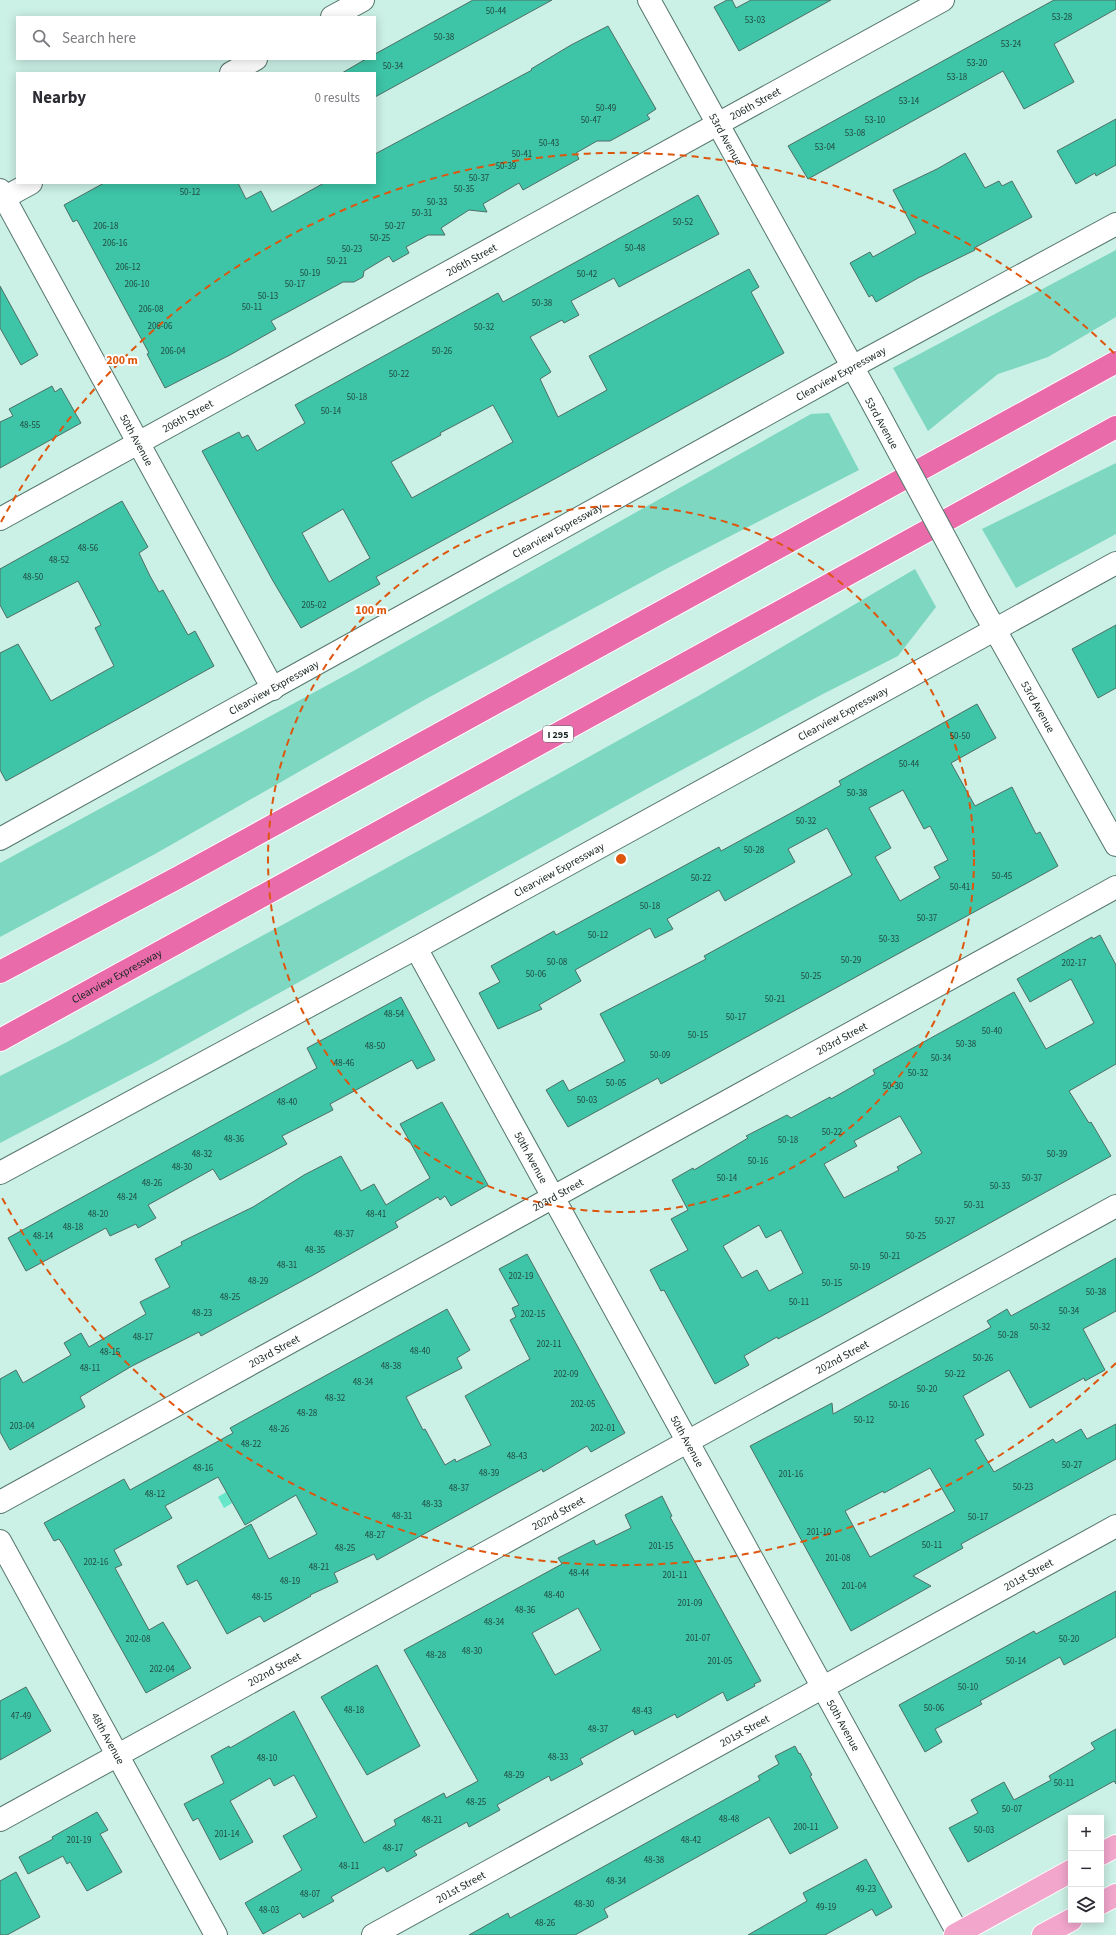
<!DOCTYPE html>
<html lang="en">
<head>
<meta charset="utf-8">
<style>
  body { margin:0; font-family:"Source Sans 3",sans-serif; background:#f7f7f7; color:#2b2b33 }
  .controls { position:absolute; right:12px; bottom:12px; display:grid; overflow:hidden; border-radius:0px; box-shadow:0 2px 10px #0003 }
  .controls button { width:36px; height:36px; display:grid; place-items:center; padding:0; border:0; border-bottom:1px solid #e1e1e2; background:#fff; color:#2b2b33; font:20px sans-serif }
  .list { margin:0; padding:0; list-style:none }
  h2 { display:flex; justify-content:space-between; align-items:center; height:52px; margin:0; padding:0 16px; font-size:17px }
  h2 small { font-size:13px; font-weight:400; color:#7c7c81 }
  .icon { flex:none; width:22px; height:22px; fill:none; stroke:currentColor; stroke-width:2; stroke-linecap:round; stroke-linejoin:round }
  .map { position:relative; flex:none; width:1116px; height:1935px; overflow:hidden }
  .search { position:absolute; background:#fff; box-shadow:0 2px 10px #0003; left:16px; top:16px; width:360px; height:44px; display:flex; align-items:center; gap:10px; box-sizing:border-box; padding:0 14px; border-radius:0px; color:#7c7c81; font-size:15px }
  .panel { position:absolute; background:#fff; box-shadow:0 2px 10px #0003; left:16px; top:72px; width:360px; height:112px; border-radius:0px }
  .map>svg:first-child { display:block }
  .green { fill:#7ed7c0 }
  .water { fill:#67e7c9 }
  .building { fill:#3ec4a7; stroke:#4e6f66; fill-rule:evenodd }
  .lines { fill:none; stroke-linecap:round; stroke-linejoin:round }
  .minor-casing { stroke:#54756c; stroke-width:24 }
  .tertiary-casing { stroke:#54756c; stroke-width:24 }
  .primary-casing { stroke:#fff; stroke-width:24 }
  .motorway-casing { stroke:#fff; stroke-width:24 }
  .minor { stroke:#fff; stroke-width:22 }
  .tertiary { stroke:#fff; stroke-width:22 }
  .primary { stroke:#f2a6cc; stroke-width:22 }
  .motorway { stroke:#ea6baa; stroke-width:22 }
  .tertiary-bridge-casing { stroke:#54756c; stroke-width:24; stroke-linecap:butt }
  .tertiary-bridge { stroke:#fff; stroke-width:22 }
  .ring { fill:none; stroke:#de560d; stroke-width:2; stroke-dasharray:7 5 }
  .labels { text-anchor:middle; stroke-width:4; stroke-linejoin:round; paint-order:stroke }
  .number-label { font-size:9px; fill:#214d42 }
  .shield { fill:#fff; stroke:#5d6664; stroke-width:1 }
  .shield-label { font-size:10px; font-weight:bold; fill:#172521 }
  .street-label { font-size:11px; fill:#172521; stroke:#fff }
  .centre { fill:#de560d; stroke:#fff; stroke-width:2 }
  .ring-label { font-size:12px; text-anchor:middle; font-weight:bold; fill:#de560d; stroke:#fff; stroke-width:4; stroke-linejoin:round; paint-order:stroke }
</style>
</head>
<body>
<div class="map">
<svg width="1116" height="1935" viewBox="0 0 1116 1935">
  <rect width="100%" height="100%" fill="#cbf0e5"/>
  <g class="green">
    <path d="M1116,250v67l-68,40 -50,17 -70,57 -35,-63z"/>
    <path d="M829,413l30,57 -193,99 -240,130 -271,155 -155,83v-74l357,-194 454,-255z"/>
    <path d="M1116,463v71l-100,54 -34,-59z"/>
    <path d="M915,569l21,38 -38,49 -77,39 -169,91 -499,277 -153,80v-67l67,-34 421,-229 212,-118z"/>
  </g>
  <path class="water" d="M241,1483l6,11 -23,14 -6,-11z"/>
  <g class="building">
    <path d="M473,0h79l-177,97v-24h-33l24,-14h9v-5z"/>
    <path d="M727,0h5l4,8 15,-8h80l-92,51 -25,-44z"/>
    <path d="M1054,0h62v9l-62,35 20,38 -50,27 -21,-38 -195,108 -20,-33z"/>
    <path d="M608,26l48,83 -9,6 3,4 -40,22h-13l-21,12 3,6 -56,31 -4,-7 -36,21 4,8 -18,-2 -28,18 4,7h-17l-22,12 3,6 -16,9 -4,-6 -25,15 -1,6 -9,5h-11l-55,30 -17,9 5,8 -46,26 -65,33 -18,-34 2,-1 -72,-133 -4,2 -9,-17 40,-22h134l8,16 15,-8 11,21 52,-29h51v-29l157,-84 -1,-1 40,-24z"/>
    <path d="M1116,119v46l-20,11 -1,-3 -19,11 -19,-33z"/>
    <path d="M965,153l20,35 14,-7 3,5 10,-5 20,36 -58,31 1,2 -57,28 -42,24 -4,-7 -3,2 -19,-34 20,-11 3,5 43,-24 -23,-43 44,-21z"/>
    <path d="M698,195l21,39 -100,53 -5,-9 -43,23 8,14 -15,8 -2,-3 -32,17 21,35 -11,7 18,38 49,-27 -18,-34 160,-87 10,18 -8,5 33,61 -408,224 4,7 -79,44 -28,-47 -71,-130 37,-19 3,6 6,-3 9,16 48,-28 -10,-18 203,-112 5,9zM493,405l20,37 -101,56 -21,-36 50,-27 -1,-2zM343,509l27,49 -41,24 -27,-49z"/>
    <path d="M0,286l38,69 -17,10 -21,-37z"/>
    <path d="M52,386l3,6 6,-4 20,35 -81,45v-46l13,-6 -4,-7z"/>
    <path d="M122,501l26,46 -9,6 11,23 9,16 4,-2 25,45 7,-4 19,35 -208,115 -6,-11v-117l18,-9 33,57 63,-35 -19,-38 6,-3 -23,-44 -71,37 -7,-13v-36z"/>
    <path d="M1116,625v63l-18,10 -26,-49z"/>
    <path d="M977,704l19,34 -45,25 24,43 37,-19 24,47 4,-2 18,34 -397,218 -3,-6 -90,49 -22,-37 17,-10 6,11 56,-30 -25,-47 106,-55 -2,-3 148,-81 -25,-47 -39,21 7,13 -70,39 -6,-11 -52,29 6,10 -18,9 -5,-10 -75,42 6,11 -42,24 3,4 -44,20 -19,-36 21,-11 -9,-16 63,-35 2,4 163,-88 2,4 70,-38 50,-28 -2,-4zM903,790l21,39 6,-3 18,34 -14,7 6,11 -40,23 -25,-44 16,-9 -22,-40z"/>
    <path d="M1100,935l16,30v99l-47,27 20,32 2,-1 20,34 -291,161 -42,22 -1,-2 -33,19 5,9 -34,19 -51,-94 -3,1 -11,-21 38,-20 -17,-31 17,-9 -16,-30 21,-12 1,2 54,-32 -2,-2 41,-21 4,3 39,-21 1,2 44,-25 -2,-4 141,-78 32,57 48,-26 -23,-44 -41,23 -13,-23 75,-42 1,2zM900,1116l22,37 -25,14 2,3 -55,28 -20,-34 33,-18 -3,-5zM759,1225l7,13 15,-8 22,43 -34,18 -12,-21 -15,8 -19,-32z"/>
    <path d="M401,997l34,63 -18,9 -5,-9 -82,44 3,6 -51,26 5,8 -67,36 -7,-11 -65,36 8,13 -18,10 -2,-4 -26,12 -4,-8 -80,43 -18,-33 309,-170 -10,-20z"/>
    <path d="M442,1102l46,83 -37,21 -6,-10 -5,4 -2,-3 -43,25 3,5 -83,47 -114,62 -2,-4 -67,34 -52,31 5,10 -75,43 -10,-18v-53l16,-9 7,13 48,-28 -7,-12 17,-10 8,14 57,-33 -6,-12 30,-15 -15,-28 27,-14 -1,-3 72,-35 51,-32 37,-19 20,35 13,-7 12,21 44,-27 -30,-54z"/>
    <path d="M527,1254l98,179 -34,19 -4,-6 -44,26 -1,-3 -33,18 -132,73 -3,-6 -40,19 4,9 -28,13 1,1 -47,26 -4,-6 -33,18 -30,-54 -10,5 -10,-19 74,-42 18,35 48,-25 -21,-39 -51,30 -27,-48 -53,29 7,12 -58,32 8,15 -7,3 34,62 14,-8 28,46 -45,25 -83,-148 -4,-6 -5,2 -10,-18 80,-44 6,11 103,-57 -3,-5 217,-119 23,41 -13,8 5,10 -56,29 17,33 2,-1 20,36 10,-6 1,3 35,-17 -26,-49 65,-37 -20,-39 6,-3 -4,-9 7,-3 -20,-36z"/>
    <path d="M1116,1258v53l-33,18 22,41 -20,11 -1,-3 -54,30 -21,-38 -46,26 21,39 -9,5 19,32 59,-33 3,4 25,-14 6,10 29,-15v35l-155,85 2,4 -50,28 18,10 -80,45 -101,-185 82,-43 1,11 158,-87 -4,-6 20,-12 4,7zM930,1468l25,43 -85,46 -25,-46 38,-20 1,2z"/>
    <path d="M662,1496l10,20 -2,1 91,164 -7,3 1,2 -28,15 -4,-9 -46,26 -2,-4 -40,21 -2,-5 -53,29 3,5 -32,17 -2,-5 -52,29 3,5 -31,17 -2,-5 -53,29 3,4 -30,17 -3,-5 -53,30 3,4 -31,17 -3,-5 -37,21 -18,-31 57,-33 -19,-34 34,-19 -23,-42 -20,11 -4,-8 -40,23 23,41 -33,18 -22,-42 -5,3 -9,-17 40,-21 -13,-27 18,-10 1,2 64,-37 70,132 32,-18 -2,-5 50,-27 2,5 32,-17 -74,-131 158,-86 -4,-6 36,-18 2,5 35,-17 -6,-13zM578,1608l23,42 -46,25 -23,-42z"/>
    <path d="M1116,1591v46l-52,28 -4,-8 -80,44 2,3 -47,25 7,13 -17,10 -26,-47 135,-74 2,3z"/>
    <path d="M377,1665l43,81 -53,29 -46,-78z"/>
    <path d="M26,1687l25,44 -51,29v-59z"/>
    <path d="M1116,1729v55l-2,-3 -146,81 -19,-34 29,-15 -7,-13 33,-18 10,18 37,-20 -2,-4 46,-27 -4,-6z"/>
    <path d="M795,1746l4,8 1,-1 12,22 -2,1 28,52 -48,26 -21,-37 -165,92 4,8 -33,18h-106l39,-22 2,5 44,-24 206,-114 -2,-4 21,-12 -4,-8z"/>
    <path d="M97,1812l11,18 -8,4 22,38 -35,19 -17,-29 -3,2 -4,-8 -35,18 -9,-17 34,-18 -1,-2z"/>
    <path d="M866,1859l26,48 -16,9 -4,-7 -47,26h-77l59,-34 -4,-8z"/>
    <path d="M16,1872l24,45 -33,18h-7v-54z"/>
  </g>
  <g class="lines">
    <g class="minor-casing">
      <g id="minor">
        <path d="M332,17l31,-17"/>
        <path d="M231,73l25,-14"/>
        <path id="s1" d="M0,190l273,499"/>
        <path d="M0,200l31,-17"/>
        <path id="s2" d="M0,519l943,-519"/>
        <path id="s3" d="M416,948l543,987"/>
        <path id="s4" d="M0,1502l1116,-615"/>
        <path id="s5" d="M0,1541l216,394"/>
        <path id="s6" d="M0,1820l1116,-614"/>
        <path id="s7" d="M373,1935l743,-409"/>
      </g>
    </g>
    <g class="tertiary-casing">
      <g id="tertiary">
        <path id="s8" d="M649,0l223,402"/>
        <path id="s9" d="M980,603l136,242"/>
        <path id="s10" d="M0,839l852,-472 264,-143"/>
        <path id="s11" d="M0,1173l416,-225 700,-385"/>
      </g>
    </g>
    <g class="primary-casing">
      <g id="primary">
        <path d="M1101,1854l15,-8"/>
        <path d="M1101,1903l15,-8"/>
        <path d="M955,1935l116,-64"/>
        <path d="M1043,1935l28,-15"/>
      </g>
    </g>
    <g class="motorway-casing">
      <g id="motorway">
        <path d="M0,972l179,-95 937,-515"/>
        <path id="s12" d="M0,1040l1116,-613"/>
      </g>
    </g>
    <use href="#minor" class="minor"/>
    <use href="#tertiary" class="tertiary"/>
    <use href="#primary" class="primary"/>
    <use href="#motorway" class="motorway"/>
    <g class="tertiary-bridge-casing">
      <path id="tertiary-bridge" d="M872,402l108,201"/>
    </g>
    <use href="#tertiary-bridge" class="tertiary-bridge"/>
  </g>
  <g class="ring">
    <circle cx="621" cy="859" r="353"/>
    <path d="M1116 1363A706 706 0 0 1 1 1196M1 522A706 706 0 0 1 1116 355"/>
  </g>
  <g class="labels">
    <g class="number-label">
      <text x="496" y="14">50-44</text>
      <text x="1062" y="20">53-28</text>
      <text x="755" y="23">53-03</text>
      <text x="444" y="40">50-38</text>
      <text x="1011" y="47">53-24</text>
      <text x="977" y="66">53-20</text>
      <text x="393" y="69">50-34</text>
      <text x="957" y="80">53-18</text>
      <text x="909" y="104">53-14</text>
      <text x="606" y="111">50-49</text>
      <text x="591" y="123">50-47</text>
      <text x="875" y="123">53-10</text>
      <text x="855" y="136">53-08</text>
      <text x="549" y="146">50-43</text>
      <text x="825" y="150">53-04</text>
      <text x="522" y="157">50-41</text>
      <text x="506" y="169">50-39</text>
      <text x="479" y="181">50-37</text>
      <text x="464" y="192">50-35</text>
      <text x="190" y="195">50-12</text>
      <text x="437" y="205">50-33</text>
      <text x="422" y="216">50-31</text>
      <text x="683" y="225">50-52</text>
      <text x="106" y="229">206-18</text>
      <text x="395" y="229">50-27</text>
      <text x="380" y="241">50-25</text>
      <text x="115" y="246">206-16</text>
      <text x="635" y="251">50-48</text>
      <text x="352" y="252">50-23</text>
      <text x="337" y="264">50-21</text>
      <text x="128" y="270">206-12</text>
      <text x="310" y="276">50-19</text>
      <text x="587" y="277">50-42</text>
      <text x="137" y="287">206-10</text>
      <text x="295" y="287">50-17</text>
      <text x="268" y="299">50-13</text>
      <text x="542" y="306">50-38</text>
      <text x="252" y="310">50-11</text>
      <text x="151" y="312">206-08</text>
      <text x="160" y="329">206-06</text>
      <text x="484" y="330">50-32</text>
      <text x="173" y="354">206-04</text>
      <text x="442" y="354">50-26</text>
      <text x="399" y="377">50-22</text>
      <text x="357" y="400">50-18</text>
      <text x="331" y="414">50-14</text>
      <text x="30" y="428">48-55</text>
      <text x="88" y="551">48-56</text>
      <text x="59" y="563">48-52</text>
      <text x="33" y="580">48-50</text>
      <text x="314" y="608">205-02</text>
      <text x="960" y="739">50-50</text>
      <text x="909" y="767">50-44</text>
      <text x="857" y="796">50-38</text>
      <text x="806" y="824">50-32</text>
      <text x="754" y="853">50-28</text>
      <text x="1002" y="879">50-45</text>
      <text x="701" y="881">50-22</text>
      <text x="960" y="890">50-41</text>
      <text x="650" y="909">50-18</text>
      <text x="927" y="921">50-37</text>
      <text x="598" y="938">50-12</text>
      <text x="889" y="942">50-33</text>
      <text x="851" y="963">50-29</text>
      <text x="557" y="965">50-08</text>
      <text x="1074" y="966">202-17</text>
      <text x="536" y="977">50-06</text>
      <text x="811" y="979">50-25</text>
      <text x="775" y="1002">50-21</text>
      <text x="394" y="1017">48-54</text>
      <text x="736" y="1020">50-17</text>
      <text x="992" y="1034">50-40</text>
      <text x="698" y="1038">50-15</text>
      <text x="966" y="1047">50-38</text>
      <text x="375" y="1049">48-50</text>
      <text x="660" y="1058">50-09</text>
      <text x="941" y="1061">50-34</text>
      <text x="344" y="1066">48-46</text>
      <text x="918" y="1076">50-32</text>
      <text x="616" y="1086">50-05</text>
      <text x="893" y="1089">50-30</text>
      <text x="587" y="1103">50-03</text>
      <text x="287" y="1105">48-40</text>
      <text x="832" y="1135">50-22</text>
      <text x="234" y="1142">48-36</text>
      <text x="788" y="1143">50-18</text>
      <text x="202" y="1157">48-32</text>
      <text x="1057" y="1157">50-39</text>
      <text x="758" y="1164">50-16</text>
      <text x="182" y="1170">48-30</text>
      <text x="727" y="1181">50-14</text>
      <text x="1032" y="1181">50-37</text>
      <text x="152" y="1186">48-26</text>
      <text x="1000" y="1189">50-33</text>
      <text x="127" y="1200">48-24</text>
      <text x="974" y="1208">50-31</text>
      <text x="98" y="1217">48-20</text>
      <text x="376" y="1217">48-41</text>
      <text x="945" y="1224">50-27</text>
      <text x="73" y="1230">48-18</text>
      <text x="344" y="1237">48-37</text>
      <text x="43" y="1239">48-14</text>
      <text x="916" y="1239">50-25</text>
      <text x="315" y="1253">48-35</text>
      <text x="890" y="1259">50-21</text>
      <text x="287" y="1268">48-31</text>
      <text x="860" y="1270">50-19</text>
      <text x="521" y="1279">202-19</text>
      <text x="258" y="1284">48-29</text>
      <text x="832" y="1286">50-15</text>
      <text x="1096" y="1295">50-38</text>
      <text x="230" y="1300">48-25</text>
      <text x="799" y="1305">50-11</text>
      <text x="1069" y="1314">50-34</text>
      <text x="202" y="1316">48-23</text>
      <text x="533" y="1317">202-15</text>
      <text x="1040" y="1330">50-32</text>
      <text x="1008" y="1338">50-28</text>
      <text x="143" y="1340">48-17</text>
      <text x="549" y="1347">202-11</text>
      <text x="420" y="1354">48-40</text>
      <text x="110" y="1355">48-15</text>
      <text x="983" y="1361">50-26</text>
      <text x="391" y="1369">48-38</text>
      <text x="90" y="1371">48-11</text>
      <text x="566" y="1377">202-09</text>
      <text x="955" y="1377">50-22</text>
      <text x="363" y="1385">48-34</text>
      <text x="927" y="1392">50-20</text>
      <text x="335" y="1401">48-32</text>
      <text x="583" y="1407">202-05</text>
      <text x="899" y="1408">50-16</text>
      <text x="307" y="1416">48-28</text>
      <text x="864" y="1423">50-12</text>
      <text x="22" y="1429">203-04</text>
      <text x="603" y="1431">202-01</text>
      <text x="279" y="1432">48-26</text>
      <text x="251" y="1447">48-22</text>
      <text x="517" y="1459">48-43</text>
      <text x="1072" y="1468">50-27</text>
      <text x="203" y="1471">48-16</text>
      <text x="489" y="1476">48-39</text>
      <text x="791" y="1477">201-16</text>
      <text x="1023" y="1490">50-23</text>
      <text x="459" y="1491">48-37</text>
      <text x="155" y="1497">48-12</text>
      <text x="432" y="1507">48-33</text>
      <text x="402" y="1519">48-31</text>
      <text x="978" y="1520">50-17</text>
      <text x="819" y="1535">201-10</text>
      <text x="375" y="1538">48-27</text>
      <text x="932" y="1548">50-11</text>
      <text x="661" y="1549">201-15</text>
      <text x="345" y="1551">48-25</text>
      <text x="838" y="1561">201-08</text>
      <text x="96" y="1565">202-16</text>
      <text x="319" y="1570">48-21</text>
      <text x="579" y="1576">48-44</text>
      <text x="675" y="1578">201-11</text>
      <text x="290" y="1584">48-19</text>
      <text x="854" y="1589">201-04</text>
      <text x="554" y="1598">48-40</text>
      <text x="262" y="1600">48-15</text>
      <text x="690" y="1606">201-09</text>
      <text x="525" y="1613">48-36</text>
      <text x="494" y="1625">48-34</text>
      <text x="698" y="1641">201-07</text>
      <text x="138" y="1642">202-08</text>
      <text x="1069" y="1642">50-20</text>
      <text x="472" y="1654">48-30</text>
      <text x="436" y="1658">48-28</text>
      <text x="720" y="1664">201-05</text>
      <text x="1016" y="1664">50-14</text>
      <text x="162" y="1672">202-04</text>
      <text x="968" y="1690">50-10</text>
      <text x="934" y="1711">50-06</text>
      <text x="354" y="1713">48-18</text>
      <text x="642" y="1714">48-43</text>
      <text x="21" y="1719">47-49</text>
      <text x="598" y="1732">48-37</text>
      <text x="558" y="1760">48-33</text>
      <text x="267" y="1761">48-10</text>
      <text x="514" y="1778">48-29</text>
      <text x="1064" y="1786">50-11</text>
      <text x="476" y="1805">48-25</text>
      <text x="1012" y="1812">50-07</text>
      <text x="729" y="1822">48-48</text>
      <text x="432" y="1823">48-21</text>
      <text x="806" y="1830">200-11</text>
      <text x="984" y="1833">50-03</text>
      <text x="227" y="1837">201-14</text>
      <text x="79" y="1843">201-19</text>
      <text x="691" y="1843">48-42</text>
      <text x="393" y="1851">48-17</text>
      <text x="654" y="1863">48-38</text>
      <text x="349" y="1869">48-11</text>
      <text x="616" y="1884">48-34</text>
      <text x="866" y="1892">49-23</text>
      <text x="310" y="1897">48-07</text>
      <text x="584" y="1907">48-30</text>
      <text x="826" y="1910">49-19</text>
      <text x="269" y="1913">48-03</text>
      <text x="545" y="1926">48-26</text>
    </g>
    <rect class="shield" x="543" y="726" width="30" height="16" rx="3"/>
    <g class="shield-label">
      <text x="558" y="738">I 295</text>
    </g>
    <g class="street-label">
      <text dy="4" stroke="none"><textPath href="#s2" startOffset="862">206th Street</textPath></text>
      <text dy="4" stroke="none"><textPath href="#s8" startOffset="159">53rd Avenue</textPath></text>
      <text dy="4" stroke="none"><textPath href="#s2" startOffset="538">206th Street</textPath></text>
      <text dy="4" stroke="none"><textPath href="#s10" startOffset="961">Clearview Expressway</textPath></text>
      <text dy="4" stroke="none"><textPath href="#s2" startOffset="214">206th Street</textPath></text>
      <text transform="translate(882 423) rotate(61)" y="4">53rd Avenue</text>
      <text dy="4" stroke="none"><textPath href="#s1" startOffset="285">50th Avenue</textPath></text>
      <text dy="4" stroke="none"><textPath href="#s10" startOffset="637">Clearview Expressway</textPath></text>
      <text dy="4" stroke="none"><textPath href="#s10" startOffset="313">Clearview Expressway</textPath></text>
      <text dy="4" stroke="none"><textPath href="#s9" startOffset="119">53rd Avenue</textPath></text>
      <text dy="4" stroke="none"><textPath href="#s11" startOffset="960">Clearview Expressway</textPath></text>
      <text dy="4" stroke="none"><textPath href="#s11" startOffset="636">Clearview Expressway</textPath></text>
      <text dy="4" stroke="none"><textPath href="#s12" startOffset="133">Clearview Expressway</textPath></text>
      <text dy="4" stroke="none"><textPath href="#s4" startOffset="961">203rd Street</textPath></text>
      <text dy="4" stroke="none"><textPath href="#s3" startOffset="239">50th Avenue</textPath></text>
      <text dy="4" stroke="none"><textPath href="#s4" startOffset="637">203rd Street</textPath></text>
      <text dy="4" stroke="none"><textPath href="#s4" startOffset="313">203rd Street</textPath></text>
      <text dy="4" stroke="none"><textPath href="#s6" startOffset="961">202nd Street</textPath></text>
      <text dy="4" stroke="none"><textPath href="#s3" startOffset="563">50th Avenue</textPath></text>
      <text dy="4" stroke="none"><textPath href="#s6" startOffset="637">202nd Street</textPath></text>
      <text dy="4" stroke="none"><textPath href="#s7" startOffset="748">201st Street</textPath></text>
      <text dy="4" stroke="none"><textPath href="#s6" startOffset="313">202nd Street</textPath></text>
      <text dy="4" stroke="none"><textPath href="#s3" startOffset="887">50th Avenue</textPath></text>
      <text dy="4" stroke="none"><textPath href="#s7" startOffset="424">201st Street</textPath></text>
      <text dy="4" stroke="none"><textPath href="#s5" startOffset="225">48th Avenue</textPath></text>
      <text dy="4" stroke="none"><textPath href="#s7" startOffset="100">201st Street</textPath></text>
    </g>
  </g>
  <circle cx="621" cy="859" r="6" class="centre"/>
  <g class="ring-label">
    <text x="122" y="364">200 m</text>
    <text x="371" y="614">100 m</text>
  </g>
</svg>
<div class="controls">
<button>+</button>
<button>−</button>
<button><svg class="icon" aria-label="layers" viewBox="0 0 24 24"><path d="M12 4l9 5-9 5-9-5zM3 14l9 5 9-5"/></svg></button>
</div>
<div class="search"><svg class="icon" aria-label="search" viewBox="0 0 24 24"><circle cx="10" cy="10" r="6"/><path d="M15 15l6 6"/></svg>Search here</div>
<section class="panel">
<h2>Nearby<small>0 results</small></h2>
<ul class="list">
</ul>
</section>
</div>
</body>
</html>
